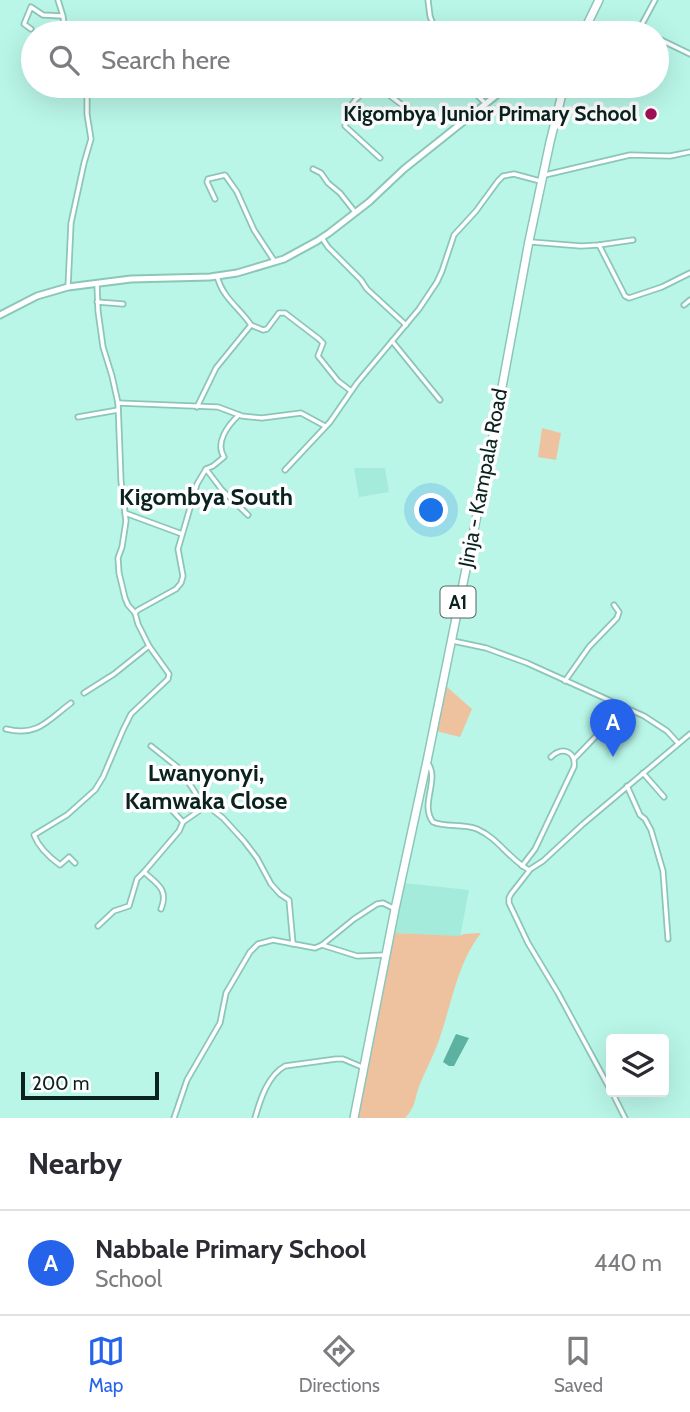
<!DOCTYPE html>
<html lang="en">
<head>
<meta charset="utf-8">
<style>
  body { margin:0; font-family:Cabin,sans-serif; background:#f2f2f3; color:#2b2b33 }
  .controls { position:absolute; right:21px; bottom:21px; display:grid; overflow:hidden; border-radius:7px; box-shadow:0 7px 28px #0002 }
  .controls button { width:63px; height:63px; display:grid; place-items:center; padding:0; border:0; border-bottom:2px solid #e1e1e2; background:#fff; color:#2b2b33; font:35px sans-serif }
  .scale { position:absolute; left:21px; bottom:18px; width:138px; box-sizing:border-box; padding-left:7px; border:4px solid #0a231e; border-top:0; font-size:19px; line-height:24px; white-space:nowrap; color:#0a231e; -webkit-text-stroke:5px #fff; paint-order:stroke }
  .you { position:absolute; left:432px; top:511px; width:24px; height:24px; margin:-18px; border:5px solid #fff; border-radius:50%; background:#1a73e8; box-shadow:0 0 0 10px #1a73e833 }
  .badge { display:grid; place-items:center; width:46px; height:46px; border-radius:50%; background:#2563eb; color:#fff; font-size:23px; font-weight:700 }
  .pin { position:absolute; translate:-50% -58px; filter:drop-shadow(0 2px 4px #0008) }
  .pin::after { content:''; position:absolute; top:37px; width:24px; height:21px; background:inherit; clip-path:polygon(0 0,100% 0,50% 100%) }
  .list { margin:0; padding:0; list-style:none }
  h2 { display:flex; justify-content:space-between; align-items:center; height:91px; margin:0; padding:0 28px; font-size:30px }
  h2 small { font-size:23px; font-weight:400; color:#7c7c81 }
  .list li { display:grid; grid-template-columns:46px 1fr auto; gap:21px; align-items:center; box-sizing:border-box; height:105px; padding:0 28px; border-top:2px solid #e1e1e2 }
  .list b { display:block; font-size:26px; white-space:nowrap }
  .list p { margin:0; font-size:23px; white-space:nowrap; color:#7c7c81 }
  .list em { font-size:23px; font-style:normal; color:#7c7c81 }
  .icon { flex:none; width:38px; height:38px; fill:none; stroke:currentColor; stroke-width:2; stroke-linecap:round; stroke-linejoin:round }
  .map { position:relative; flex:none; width:690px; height:1118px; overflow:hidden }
  .search { position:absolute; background:#fff; box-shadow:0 7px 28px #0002; left:21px; right:21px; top:21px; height:77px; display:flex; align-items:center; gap:18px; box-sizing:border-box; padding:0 24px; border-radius:38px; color:#7c7c81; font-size:26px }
  .sheet { height:196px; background:#fff }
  nav { display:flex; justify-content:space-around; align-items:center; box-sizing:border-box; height:98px; border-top:2px solid #e1e1e2; background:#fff; font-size:19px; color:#7c7c81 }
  nav a { display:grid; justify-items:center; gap:4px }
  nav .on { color:#2563eb }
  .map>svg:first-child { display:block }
  .built { fill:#a4ebdc }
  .green { fill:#efc29f }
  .water { fill:#5db1a1 }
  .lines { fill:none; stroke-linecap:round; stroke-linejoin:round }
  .street-casing { stroke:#8bc6b9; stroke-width:7 }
  .secondary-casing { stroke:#8bc6b9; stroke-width:9 }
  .highway-casing { stroke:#8bc6b9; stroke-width:10 }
  .street { stroke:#fff; stroke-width:3.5 }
  .secondary { stroke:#fff; stroke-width:5 }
  .highway { stroke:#fff; stroke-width:7 }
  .poi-dot { fill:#a11057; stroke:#fff; stroke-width:2.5 }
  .labels { text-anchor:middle; stroke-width:7; stroke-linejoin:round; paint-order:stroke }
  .shield { fill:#fff; stroke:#546562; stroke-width:2 }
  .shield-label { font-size:19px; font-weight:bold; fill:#0a231e }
  .poi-label { font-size:21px; font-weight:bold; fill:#0a231e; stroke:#fff; text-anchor:end }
  .street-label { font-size:21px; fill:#0a231e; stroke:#fff }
  .quarter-label { font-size:24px; font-weight:bold; fill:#0a231e; stroke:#fff }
</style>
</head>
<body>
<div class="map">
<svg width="690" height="1118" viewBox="0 0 690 1118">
  <rect width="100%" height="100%" fill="#b9f6e8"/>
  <g class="built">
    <path d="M354,468h31l4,24 -30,5z"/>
    <path d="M404,883l65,7 -9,47 -65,-4z"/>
  </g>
  <g class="green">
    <path d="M542,428l19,5 -5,27 -18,-3z"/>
    <path d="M447,687l25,22 -12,28 -24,-6z"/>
    <path d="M395,933l64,3 5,-2 17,-1c-23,30 -28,65 -40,101 -5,17 -14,33 -21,50 -6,15 -3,21 -15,34h-47z"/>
  </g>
  <path class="water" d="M456,1034l13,4 -15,28h-5l-6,-4z"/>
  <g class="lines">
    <g class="street-casing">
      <g id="street">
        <path d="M58,0l5,16 2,17"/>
        <path d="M428,0l2,16 6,17"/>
        <path d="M31,29l-7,-5 7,-17 12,8 19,1"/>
        <path d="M647,33l-5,-3 -1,-4 14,-26"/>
        <path d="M657,38l33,16"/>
        <path d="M468,86l17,17"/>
        <path d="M380,158l-35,-32c1,-20 15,-37 35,-38l30,23"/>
        <path d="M313,169l8,4 7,10 12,10 15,19"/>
        <path d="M545,175l85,-20 40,1 20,-4"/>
        <path d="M215,199l-8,-17 1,-3 17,-4 12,17 17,38 21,32"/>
        <path d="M322,238l6,9 33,33 6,9 39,36"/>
        <path d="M531,242l50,4 18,-1 34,-5"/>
        <path d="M599,245l26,51 4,2 33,-11 28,-14"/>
        <path d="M68,287l3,-64 13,-60 7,-24 -4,-25v-28"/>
        <path d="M97,302l26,2"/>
        <path d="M684,305l6,-5"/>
        <path d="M251,325l12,5 4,-1 12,-16h6l34,26 4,4 -5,13 20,25 13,10"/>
        <path d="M392,341l48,59"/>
        <path d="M118,403l100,4 24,9 20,2 39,-5 24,13"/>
        <path d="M197,407l19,-39 35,-43c-12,-18 -28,-26 -34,-49"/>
        <path d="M78,417l40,-7"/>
        <path d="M206,469l16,21 26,25"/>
        <path d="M285,470l45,-48 27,-39 62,-74 18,-27 5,-11 12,-36 22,-24 22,-30 5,-5 11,-2 26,7"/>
        <path d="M125,513l57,21"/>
        <path d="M135,613l3,-3 38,-21 5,-6 2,-7 -5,-27 19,-65 9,-15 7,-3 11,-9c-9,-14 3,-31 15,-42"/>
        <path d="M453,641l33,7 41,15 117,53 23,15 11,12"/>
        <path d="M565,681l24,-34 28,-29 2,-6 -5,-7"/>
        <path d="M84,693l30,-19 35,-28 -11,-22 -3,-11 -7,-8 -3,-7 -6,-25 -1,-15 4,-11 4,-26 -5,-40 -3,-78 -6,-27 -9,-29 -5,-36 -1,-27"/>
        <path d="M6,729c32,8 42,-9 65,-26"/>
        <path d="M151,746l29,23 20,31 23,18 21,23 13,17 14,26 9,10 9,6 4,44"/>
        <path d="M574,759l27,-28 16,-26"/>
        <path d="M427,762c14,17 -8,42 6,60 14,6 29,1 44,7 21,9 32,30 52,41l14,-9 40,-37 107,-90"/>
        <path d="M643,773l21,24"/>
        <path d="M627,786l13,29 5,4 6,11 12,41 5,68"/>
        <path d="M169,804v3l14,15 23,-16"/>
        <path d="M75,863l-6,-6 -9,8c-11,-8 -21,-17 -26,-30l33,-20 28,-25 8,-13 20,-47 8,-16 37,-35 1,-5 -20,-28"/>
        <path d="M522,866l13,-17 39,-82c2,-16 -12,-21 -23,-10"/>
        <path d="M529,871l-18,23 -2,4v5l19,40 30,50 53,98"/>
        <path d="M144,872c13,12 25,17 17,37"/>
        <path d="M98,926l16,-15 15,-5 8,-27 7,-7 35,-41 4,-9"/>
        <path d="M322,945l35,11 28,-1"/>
        <path d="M612,1092l13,26"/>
        <path d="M174,1118l13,-38 33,-57 6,-30 24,-41 8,-8 15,-4 42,8 7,-3 32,-26 23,-15 6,-1 10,5"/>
        <path d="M255,1118c5,-18 13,-43 30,-52l51,-7h7l19,8"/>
      </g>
    </g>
    <g class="secondary-casing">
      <g id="secondary">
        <path d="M577,33l8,-6"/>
        <path d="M0,315l37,-19 31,-9 63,-8 79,-2 27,-4 47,-14 33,-18 12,-8 40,-31 35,-33 104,-83"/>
      </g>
    </g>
    <g class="highway-casing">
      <g id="highway">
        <path d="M583,33l16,-33"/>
        <path d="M354,1118l41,-209 32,-148 66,-325 36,-195 21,-99 14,-56"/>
      </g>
    </g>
    <use href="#street" class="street"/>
    <use href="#secondary" class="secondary"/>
    <use href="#highway" class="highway"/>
  </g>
  <circle class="poi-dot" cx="651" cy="114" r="7"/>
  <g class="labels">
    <rect class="shield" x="440.5" y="586.5" width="35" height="31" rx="5"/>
    <g class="shield-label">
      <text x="458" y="609">A1</text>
    </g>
    <g class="poi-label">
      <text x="637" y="121">Kigombya Junior Primary School</text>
    </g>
    <g class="street-label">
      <text transform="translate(483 478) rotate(-79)" y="7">Jinja - Kampala Road</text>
    </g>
    <g class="quarter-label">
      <text x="206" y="505">Kigombya South</text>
      <text x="206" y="781">Lwanyonyi,<tspan x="206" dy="28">Kamwaka Close</tspan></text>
    </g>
  </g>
</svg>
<div class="controls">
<button><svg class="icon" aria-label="layers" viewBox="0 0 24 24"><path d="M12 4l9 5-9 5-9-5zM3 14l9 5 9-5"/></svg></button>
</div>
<div class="scale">200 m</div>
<div class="you"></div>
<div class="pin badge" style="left:613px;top:757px">A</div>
<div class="search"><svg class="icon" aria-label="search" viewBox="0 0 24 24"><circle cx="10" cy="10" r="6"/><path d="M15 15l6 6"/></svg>Search here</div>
</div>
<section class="sheet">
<h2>Nearby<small></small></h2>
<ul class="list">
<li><span class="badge">A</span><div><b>Nabbale Primary School</b><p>School</p></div><em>440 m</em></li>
</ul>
</section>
<nav>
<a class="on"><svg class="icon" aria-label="map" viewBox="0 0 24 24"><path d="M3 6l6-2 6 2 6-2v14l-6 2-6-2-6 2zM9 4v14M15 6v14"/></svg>Map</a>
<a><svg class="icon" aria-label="directions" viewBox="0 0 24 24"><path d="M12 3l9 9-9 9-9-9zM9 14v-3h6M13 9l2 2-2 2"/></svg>Directions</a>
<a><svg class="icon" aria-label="saved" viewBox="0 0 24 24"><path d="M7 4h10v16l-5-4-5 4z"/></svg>Saved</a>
</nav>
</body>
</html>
